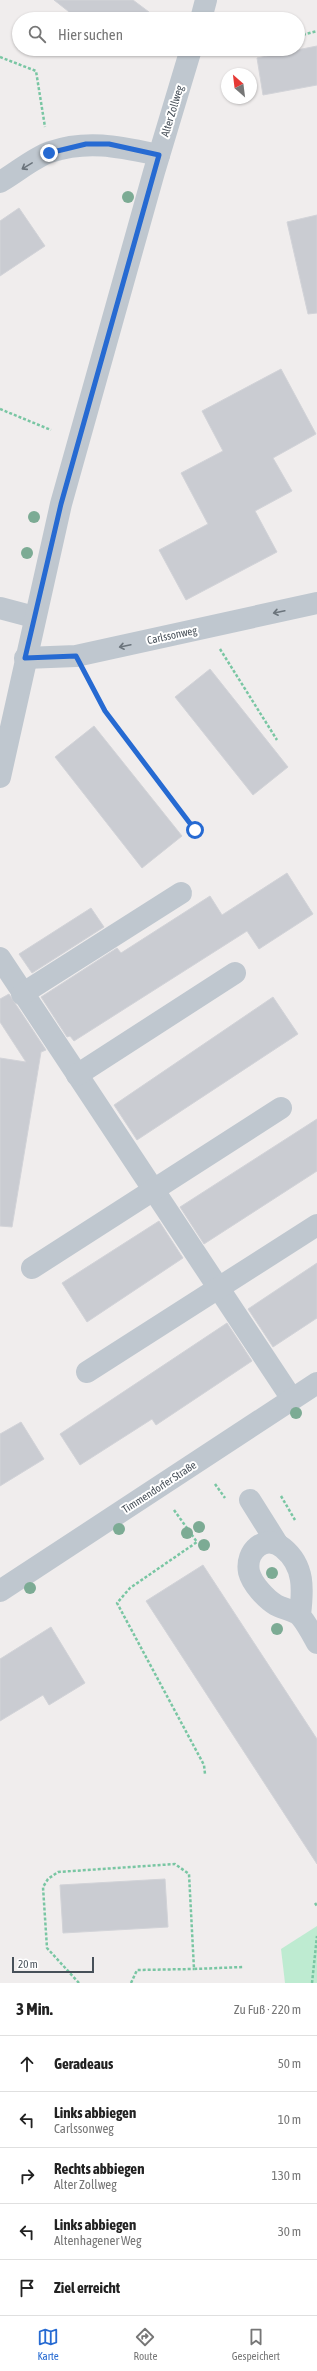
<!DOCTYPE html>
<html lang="de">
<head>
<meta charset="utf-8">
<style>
  body { margin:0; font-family:"Asap Condensed",sans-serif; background:#f6f6f6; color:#222 }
  .compass { position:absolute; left:221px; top:68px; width:36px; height:36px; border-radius:50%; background:#fff; box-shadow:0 1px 3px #0004; rotate:332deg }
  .scale { position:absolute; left:12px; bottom:10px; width:82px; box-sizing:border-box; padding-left:4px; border:2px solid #475059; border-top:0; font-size:11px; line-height:14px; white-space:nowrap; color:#475059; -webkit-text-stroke:3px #fff; paint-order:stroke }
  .stop { position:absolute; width:12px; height:12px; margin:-9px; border:3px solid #266ad2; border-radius:50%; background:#fff }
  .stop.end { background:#266ad2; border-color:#fff; box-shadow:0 1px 4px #0008 }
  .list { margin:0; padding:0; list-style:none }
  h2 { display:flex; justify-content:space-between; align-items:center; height:52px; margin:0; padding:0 16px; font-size:17px }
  h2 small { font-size:13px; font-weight:400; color:#767676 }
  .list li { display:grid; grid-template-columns:26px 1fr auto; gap:12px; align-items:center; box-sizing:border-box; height:56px; padding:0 16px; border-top:1px solid #e0e0e0 }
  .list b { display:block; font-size:15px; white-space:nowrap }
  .list p { margin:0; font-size:13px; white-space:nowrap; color:#767676 }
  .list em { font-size:13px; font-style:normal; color:#767676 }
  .icon { flex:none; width:22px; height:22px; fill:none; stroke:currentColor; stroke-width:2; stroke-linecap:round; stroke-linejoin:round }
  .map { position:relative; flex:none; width:317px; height:1983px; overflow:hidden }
  .search { position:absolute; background:#fff; box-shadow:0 1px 3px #0004; left:12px; right:12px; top:12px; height:44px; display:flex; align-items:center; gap:10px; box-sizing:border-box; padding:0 14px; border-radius:22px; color:#767676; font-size:15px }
  .sheet { height:332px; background:#fff }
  nav { display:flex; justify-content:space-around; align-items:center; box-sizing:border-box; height:56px; border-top:1px solid #e0e0e0; background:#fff; font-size:11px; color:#767676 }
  nav a { display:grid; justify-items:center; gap:2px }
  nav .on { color:#266ad2 }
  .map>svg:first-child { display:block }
  .green { fill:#beebd1 }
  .building { fill:#caccd2; stroke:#d2d3d8 }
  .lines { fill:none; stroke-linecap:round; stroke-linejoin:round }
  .path { stroke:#79c6a3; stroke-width:2.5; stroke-dasharray:3 2; stroke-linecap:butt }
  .minor { stroke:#bfc7cf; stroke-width:22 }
  .tree { fill:#7cab94 }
  .oneway { stroke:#6b747c }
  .route { stroke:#266ad2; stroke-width:5 }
  .labels { text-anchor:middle; stroke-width:4; stroke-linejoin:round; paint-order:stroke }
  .street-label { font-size:11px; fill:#475059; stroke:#fff }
</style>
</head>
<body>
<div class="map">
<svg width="317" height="1983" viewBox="0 0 317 1983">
  <rect width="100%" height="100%" fill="#f0eded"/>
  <path class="green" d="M317,1926v57h-32l-4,-34z"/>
  <g class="building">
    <path d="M54,0h79l16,12 -6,7h-65z"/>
    <path d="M317,46v39l-54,10 -6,-37z"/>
    <path d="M19,208l26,38 -45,30v-55z"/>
    <path d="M317,215v98l-9,1 -21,-92z"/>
    <path d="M281,369l35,65 -43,24 19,33 -37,20 22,41 -91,48 -27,-50 49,-26 -27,-51 42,-22 -21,-40z"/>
    <path d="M210,669l78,98 -35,28 -78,-98z"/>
    <path d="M94,726l88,110 -40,32 -87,-111z"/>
    <path d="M287,873l26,41 -54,35 -12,-18 -173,110 -4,-5 -3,1 -26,-40 76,-49 4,5 89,-57 12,19z"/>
    <path d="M91,908l13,19 -72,46 -13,-19z"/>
    <path d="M9,994l37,56 -5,2 -29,175 -12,-1v-168l26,4 -26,-40v-23z"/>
    <path d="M273,997l25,37 -161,106 -23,-35z"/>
    <path d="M317,1119v52l-113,73 -24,-37z"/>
    <path d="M159,1221l24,37 -96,64 -25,-39z"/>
    <path d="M317,1263v55l-44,29 -25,-38z"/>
    <path d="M227,1323l25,38 -96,64 -4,-6 -72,46 -20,-31z"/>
    <path d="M21,1422l23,37 -44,27v-52z"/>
    <path d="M203,1565l114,174v125l-171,-263z"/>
    <path d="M51,1627l34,56 -36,22 -6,-10 -43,26v-62z"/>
    <path d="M165,1879l3,48 -105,6 -3,-48z"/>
  </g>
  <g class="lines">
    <g class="path">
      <path d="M298,36l19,-5"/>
      <path d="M0,57l36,14 9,56"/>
      <path d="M0,409l51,21"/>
      <path d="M220,649l57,91"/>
      <path d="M88,679l17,32 90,119"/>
      <path d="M215,1484l10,14"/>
      <path d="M281,1496l14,24"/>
      <path d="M174,1510l23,32 -67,46 -13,15 87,162 1,9"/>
      <path d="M315,1903l2,3"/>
      <path d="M79,1983l-32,-35 -4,-61 5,-8 10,-7 117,-8 14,10 5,95 49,-2"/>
      <path d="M131,1983l6,-13 57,-1"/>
      <path d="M312,1983l5,-47"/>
    </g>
    <g class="minor">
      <path d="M201,19l5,-19"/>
      <path d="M0,182c16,-9 33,-24 50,-30 38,-13 71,-5 109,3"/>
      <path d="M0,608l34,9"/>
      <path d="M25,658l51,-2 241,-53"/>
      <path d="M0,777l61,-273 93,-332 37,-123"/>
      <path d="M0,958l292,441"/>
      <path d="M22,994l159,-101"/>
      <path d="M77,1075l158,-102"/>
      <path d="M32,1268l249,-160"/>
      <path d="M87,1372l230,-147"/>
      <path d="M250,1500l27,43"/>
      <path d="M0,1591l317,-208"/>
      <path d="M300,1615c3,-25 5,-49 -17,-67 -18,-15 -38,3 -34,24 3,12 17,27 27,33 7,4 20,6 25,12 6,7 11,17 16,26"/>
    </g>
  </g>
  <g class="tree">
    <circle cx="128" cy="197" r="6"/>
    <circle cx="34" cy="517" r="6"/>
    <circle cx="27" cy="553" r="6"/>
    <circle cx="296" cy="1413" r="6"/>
    <circle cx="199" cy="1527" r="6"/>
    <circle cx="119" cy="1529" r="6"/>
    <circle cx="187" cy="1533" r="6"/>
    <circle cx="204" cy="1545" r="6"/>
    <circle cx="272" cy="1573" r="6"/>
    <circle cx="30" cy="1588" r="6"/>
    <circle cx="277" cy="1629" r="6"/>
  </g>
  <defs><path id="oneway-shaft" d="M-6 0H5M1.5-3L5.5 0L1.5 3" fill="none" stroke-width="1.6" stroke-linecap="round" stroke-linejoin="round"/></defs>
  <g class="oneway">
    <use href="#oneway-shaft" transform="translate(27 166) rotate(149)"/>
    <use href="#oneway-shaft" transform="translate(279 612) rotate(168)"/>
    <use href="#oneway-shaft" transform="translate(125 646) rotate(168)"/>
  </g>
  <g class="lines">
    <path class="route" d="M49,153l37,-9h23l50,11 -98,349 -36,154 51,-2 29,55 90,119"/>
  </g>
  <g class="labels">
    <g class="street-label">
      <text transform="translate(172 111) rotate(-73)" y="4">Alter Zollweg</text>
      <text transform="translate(172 635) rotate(-12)" y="4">Carlssonweg</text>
      <text transform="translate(159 1487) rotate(-33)" y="4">Timmendorfer Straße</text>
    </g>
  </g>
</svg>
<svg class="compass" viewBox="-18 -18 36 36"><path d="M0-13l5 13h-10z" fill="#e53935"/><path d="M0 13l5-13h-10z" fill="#767676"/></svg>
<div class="scale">20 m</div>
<div class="stop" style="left:195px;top:830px"></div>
<div class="stop end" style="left:49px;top:153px"></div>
<div class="search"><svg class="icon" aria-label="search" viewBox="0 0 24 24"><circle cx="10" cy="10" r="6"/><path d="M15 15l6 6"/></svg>Hier suchen</div>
</div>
<section class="sheet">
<h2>3 Min.<small>Zu Fuß · 220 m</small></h2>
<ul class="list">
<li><svg class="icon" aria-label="ahead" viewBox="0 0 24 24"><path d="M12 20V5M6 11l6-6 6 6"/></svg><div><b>Geradeaus</b></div><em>50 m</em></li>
<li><svg class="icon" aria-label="left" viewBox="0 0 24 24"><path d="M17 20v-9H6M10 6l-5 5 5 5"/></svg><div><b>Links abbiegen</b><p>Carlssonweg</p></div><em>10 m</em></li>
<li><svg class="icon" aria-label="right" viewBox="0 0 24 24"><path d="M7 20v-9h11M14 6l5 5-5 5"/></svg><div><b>Rechts abbiegen</b><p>Alter Zollweg</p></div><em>130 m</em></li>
<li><svg class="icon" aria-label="left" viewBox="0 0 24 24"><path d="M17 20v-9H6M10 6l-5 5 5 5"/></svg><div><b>Links abbiegen</b><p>Altenhagener Weg</p></div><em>30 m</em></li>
<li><svg class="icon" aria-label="arrive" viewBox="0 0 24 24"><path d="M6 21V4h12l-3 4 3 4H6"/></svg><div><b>Ziel erreicht</b></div></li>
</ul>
</section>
<nav>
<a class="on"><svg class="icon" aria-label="map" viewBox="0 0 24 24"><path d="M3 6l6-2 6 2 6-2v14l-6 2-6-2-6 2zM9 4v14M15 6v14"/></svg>Karte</a>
<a><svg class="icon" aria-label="directions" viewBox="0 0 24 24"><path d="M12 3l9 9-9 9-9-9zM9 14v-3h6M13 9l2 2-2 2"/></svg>Route</a>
<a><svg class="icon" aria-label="saved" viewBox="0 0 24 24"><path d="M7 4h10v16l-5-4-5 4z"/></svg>Gespeichert</a>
</nav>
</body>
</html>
